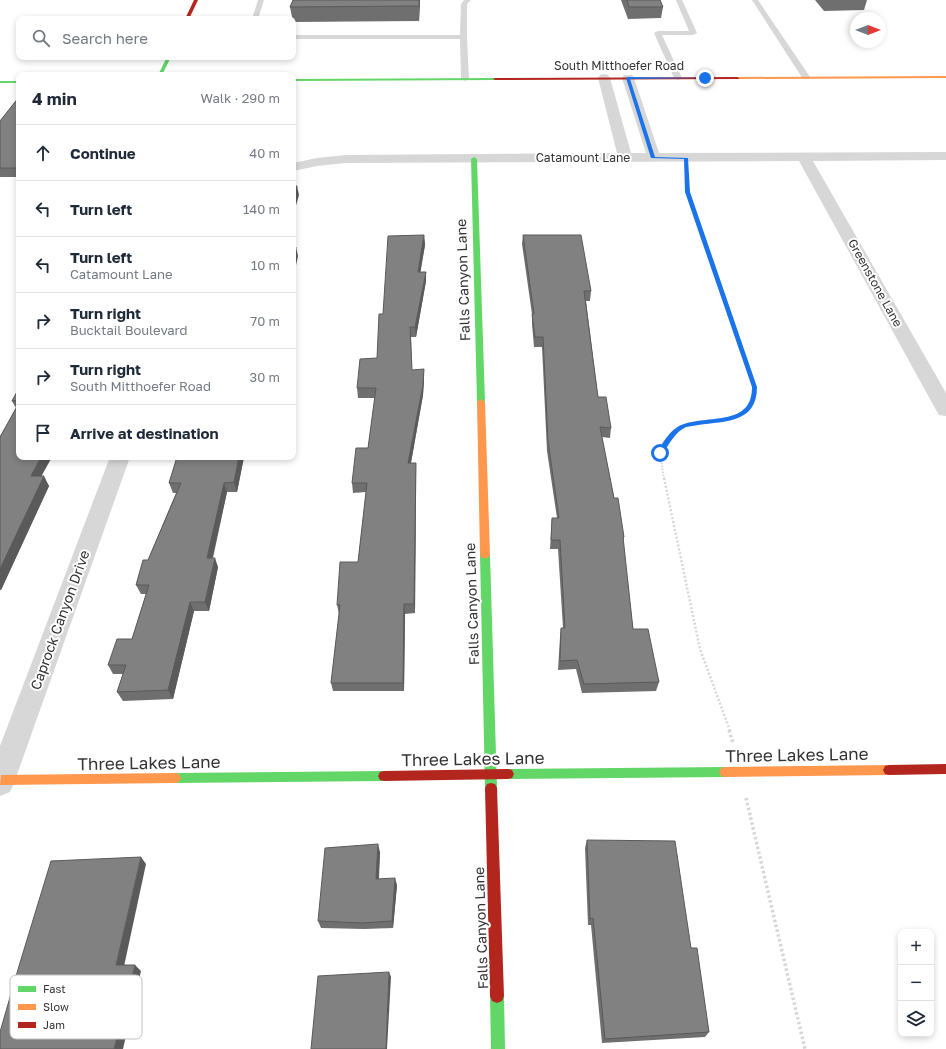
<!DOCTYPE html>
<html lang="en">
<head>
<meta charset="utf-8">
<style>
  body { margin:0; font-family:"Golos Text",sans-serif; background:#f2f2f3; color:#1f2937 }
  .controls { position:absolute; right:12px; bottom:12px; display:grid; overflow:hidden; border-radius:8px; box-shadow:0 2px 6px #0003 }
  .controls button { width:36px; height:36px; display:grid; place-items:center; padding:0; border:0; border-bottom:1px solid #e0e1e3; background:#fff; color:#1f2937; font:20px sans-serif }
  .compass { position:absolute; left:850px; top:12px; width:36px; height:36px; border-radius:50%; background:#fff; box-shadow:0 2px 6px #0003; rotate:90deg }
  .stop { position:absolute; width:12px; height:12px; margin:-9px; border:3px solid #1a73e8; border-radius:50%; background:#fff }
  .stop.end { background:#1a73e8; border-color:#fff; box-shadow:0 1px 4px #0008 }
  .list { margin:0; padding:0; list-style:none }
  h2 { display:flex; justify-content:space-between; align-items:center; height:52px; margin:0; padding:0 16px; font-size:17px }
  h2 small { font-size:13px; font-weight:400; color:#747a83 }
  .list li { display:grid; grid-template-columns:26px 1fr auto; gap:12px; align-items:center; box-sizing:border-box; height:56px; padding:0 16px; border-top:1px solid #e0e1e3 }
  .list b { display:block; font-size:15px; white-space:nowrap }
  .list p { margin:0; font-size:13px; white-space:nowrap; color:#747a83 }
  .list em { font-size:13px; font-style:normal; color:#747a83 }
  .icon { flex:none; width:22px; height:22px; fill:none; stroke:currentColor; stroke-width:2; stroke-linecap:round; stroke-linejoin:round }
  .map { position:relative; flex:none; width:946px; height:1049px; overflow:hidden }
  .search { position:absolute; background:#fff; box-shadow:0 2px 6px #0003; left:16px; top:16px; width:280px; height:44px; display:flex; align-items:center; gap:10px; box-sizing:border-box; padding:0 14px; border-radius:8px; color:#747a83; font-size:15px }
  .panel { position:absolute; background:#fff; box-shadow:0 2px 6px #0003; left:16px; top:72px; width:280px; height:388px; border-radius:8px }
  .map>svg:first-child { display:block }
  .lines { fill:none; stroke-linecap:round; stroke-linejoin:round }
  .path-far3 { stroke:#d6d6d6; stroke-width:1.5; stroke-dasharray:1 1; stroke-linecap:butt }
  .path-far2 { stroke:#d6d6d6; stroke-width:2; stroke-dasharray:1.5 1.5; stroke-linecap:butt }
  .path-far1 { stroke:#d6d6d6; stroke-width:2.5; stroke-dasharray:2 2; stroke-linecap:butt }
  .path { stroke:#d6d6d6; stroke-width:3.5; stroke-dasharray:2.5 2.5; stroke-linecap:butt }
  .lane { fill:#d7d7d7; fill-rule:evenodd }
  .street { fill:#d7d7d7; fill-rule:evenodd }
  .fast { fill:#63d668; fill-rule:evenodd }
  .slow { fill:#ff974d; fill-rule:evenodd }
  .jam { fill:#b3261e; fill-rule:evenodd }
  .wall { fill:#6f6f6f }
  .shaded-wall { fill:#5a5a5a }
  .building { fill:#818181; stroke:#5a5a5a }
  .route { fill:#1a73e8 }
  .labels { text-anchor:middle; stroke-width:4; stroke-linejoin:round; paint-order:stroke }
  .far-street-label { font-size:12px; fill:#333; stroke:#fff }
  .street-label { font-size:14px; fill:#333; stroke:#fff }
  .near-street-label { font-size:17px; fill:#333; stroke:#fff }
  .key { fill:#fff; stroke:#c2c2c2; stroke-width:1 }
  .key-label { font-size:11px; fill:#333 }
</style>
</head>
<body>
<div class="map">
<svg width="946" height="1049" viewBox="0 0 946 1049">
  <rect width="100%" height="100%" fill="#fff"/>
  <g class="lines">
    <path class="path-far3" d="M687,175c-4,21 22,83 30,106"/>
    <path class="path-far2" d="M664,479l-4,-26 6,-12 18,-15 53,-9 9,-5 8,-14v-11l-37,-107"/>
    <path class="path-far1" d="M664,478l36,171 30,82"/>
    <g class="path">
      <path d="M729,730l4,13"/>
      <path d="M746,798l59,251"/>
    </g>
    <g class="lane">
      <path d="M258,0h6l-6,19h-6z"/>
      <path d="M464,0h7l-4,4v33l2,42 -4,2 -4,-2 -1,-40h-167v-4h167l1,-31z"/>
      <path d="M676,0h6l15,33 -4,2h-31l20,43 -4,2 -4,-2 -20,-45 4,-2h31z"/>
      <path d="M752,0h6l52,77 -1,2h-6z"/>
    </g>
    <g class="street">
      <path d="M604,74l4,1 2,3 21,75h15l-24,-75 2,-3h8l2,3 25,75 287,-1v8l-133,1 133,232v23l-7,-1 -3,-5 -137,-249 -454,2 -28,3 -24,5v-8l24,-5 28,-3 272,-2 -19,-75 2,-3z"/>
      <path d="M110,457h20l-116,326 -4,9 -10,4v-50z"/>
    </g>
    <g class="fast">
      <path d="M167,57h4l-9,18h-4z"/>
      <path d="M497,78v1l-2,1 -202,1v-2z"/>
      <rect x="0" y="81" width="19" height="2"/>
      <path d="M474,157l3,2 8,243 -4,3 -4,-3 -6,-243z"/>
      <path d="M485,551l3,1 2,3 7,233 -2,4 -4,1 -4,-1 -2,-4 -5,-233 2,-3z"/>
      <path d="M725,767l4,1 2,4 -2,4 -4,1 -217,2 -4,-1 -2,-4 2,-4 4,-1z"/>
      <path d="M384,771l4,1 2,4 -2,4 -4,1 -209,2 -4,-1 -2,-4 2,-4 4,-1z"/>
      <path d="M497,989l5,2 2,5 1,53h-14l-1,-53 2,-5z"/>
    </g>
    <g class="slow">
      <path d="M946,76v2l-209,1 -2,-1 2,-1z"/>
      <path d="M481,399l4,3 5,153 -2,3h-6l-2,-3 -3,-153z"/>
      <path d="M889,765l4,1 2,4 -2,4 -4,1 -164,2 -4,-1 -2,-4 2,-4 4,-1z"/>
      <path d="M175,773l4,1 2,4 -2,4 -4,1 -175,2 1,-10z"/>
    </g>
    <g class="jam">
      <path d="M194,0h4l-9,19h-4z"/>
      <path d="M737,77l2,1v1l-244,1 -2,-1 2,-1z"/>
      <path d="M946,764v10l-57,1 -4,-1 -2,-4 2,-4 4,-1z"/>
      <path d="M508,769l4,1 2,4 -2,4 -4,1 -124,2 -4,-1 -2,-4 2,-4 4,-1z"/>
      <path d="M491,783l4,1 2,4 7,208 -2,5 -5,2 -5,-2 -2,-5 -5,-208 2,-4z"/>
    </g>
  </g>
  <g class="wall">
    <path d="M293,0h127l-1,21 -126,1 -3,-15z"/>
    <path d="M621,0h39l3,7 -2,11 -33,1z"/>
    <path d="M815,0h52l-3,10 -40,1z"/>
    <path d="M19,97v80h-19v-56z"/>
    <path d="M424,235l1,10 -5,27h6v9l-10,56h-5l1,33 12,9 -1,16 -12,68h5v10l-1,140 -10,1 -1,77h-71l-2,-8 8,-69 -2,-9 21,-43 8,-70 -13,1 -1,-10 16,-35 7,-50h-17l-1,-10 20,-30 6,-44z"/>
    <path d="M523,235l68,56 -1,10h-4l12,96 13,31 -1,10 -8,-1 12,61 10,39 -1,4 10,88 26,53 -3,9 -74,2 -6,-24 -18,1 2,-33 1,-9h2l-5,-79h-8l2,-31h5l-10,-67 -5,-104h-8l-2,-23v-10l-10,-70z"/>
    <path d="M19,388v69l23,19 7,10 -48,104h-1v-153l16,-29 -4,-7z"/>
    <path d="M177,457h67l-7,35h-10l-14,66 5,9 -9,44h-15l-21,88 -50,2 -6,-9 6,-18h-10l-5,-9 24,-26 14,-45h-5l-5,-9 12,-25 28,-67h-3l-4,-10z"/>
    <path d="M587,840l104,108 18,84 -4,5 -103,6 -11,-118h-3l-3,-77z"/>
    <path d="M380,852l-1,27 18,6 -4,43 -29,1 -43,-1 -3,-7z"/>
  </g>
  <g class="shaded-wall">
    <path d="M419,0h1l-1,21z"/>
    <path d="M297,186l2,9 -6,21v-15z"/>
    <path d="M424,235l1,10 -6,36 -1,-9z"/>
    <path d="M296,247l2,9 -5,23v-16z"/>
    <path d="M426,272v9l-10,56 -1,-10z"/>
    <path d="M424,369v10l-1,16 -14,78 -1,-10z"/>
    <path d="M41,457h11l-16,29 -5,-10z"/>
    <path d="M239,457h5l-7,35 -3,-10z"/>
    <path d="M416,463v10l-1,140 -1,-9z"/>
    <path d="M44,476l5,10 -48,104 -1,-1v-20z"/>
    <path d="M224,483l3,9 -17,76 -3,-10z"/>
    <path d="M215,558l3,9 -9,44 -4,-9z"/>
    <path d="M190,602l4,9 -21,88 -5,-9z"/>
    <path d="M404,604l1,10 -1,77 -1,-8z"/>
    <path d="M378,844l2,8 -2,34 -2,-7z"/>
    <path d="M141,857l5,7 -23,107 -7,-6z"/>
    <path d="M395,878l2,7 -4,43 -1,-7z"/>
    <path d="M135,965l6,6 -18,78h-9z"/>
    <path d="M389,972l2,5 -4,72h-1z"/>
  </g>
  <g class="building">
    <path d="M293,0h126v6l-129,1z"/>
    <path d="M627,0h33l3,7h-34z"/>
    <path d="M19,97v71h-19v-47z"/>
    <path d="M293,186h4l-4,15z"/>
    <path d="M424,235l-6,37h8l-11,55h-5l2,43 12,-1 -1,16 -15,78h8l-2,141h-10l-1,79h-72l9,-78h-3l3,-43h18l9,-79h-15l4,-35h12l8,-60h-19l3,-29 17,-1 2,-44h4l5,-78z"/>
    <path d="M523,235h58l10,56h-7l14,106h8l5,31 -11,-1 14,71h4l6,39h-1l10,92h15l11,53 -75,2 -7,-24 -17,1 1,-33h4l-5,-88h-9l1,-22h7l-11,-77 -5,-104h-8l-3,-23h2z"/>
    <path d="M293,247h3l-3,16z"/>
    <path d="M19,388v12l-7,1z"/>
    <path d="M19,403v54h22l-10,19h13l-44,93v-132z"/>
    <path d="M177,457h62l-5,25 -10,1 -17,75h8l-10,44h-15l-22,88 -51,2 9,-27h-18l9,-26h15l17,-54h-13l7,-25h5l33,-77h-12z"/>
    <path d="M587,840l88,1 16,107h6l12,84 -104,7 -12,-121 -3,1z"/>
    <path d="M378,844l-2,35 19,-1 -3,43 -30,2 -44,-2 7,-73z"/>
    <path d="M141,857l-25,108h19l-21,84h-114v-17l19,-66 32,-105z"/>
    <path d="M389,972l-3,77h-75l7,-73z"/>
  </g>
  <path class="route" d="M628,77l78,1 -76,1 25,78 33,1 2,34 67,195c0,36 -31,34 -59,38 -3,1 -8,1 -12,2 -11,5 -18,18 -23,28h-3l-3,-2c5,-10 15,-26 27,-29 27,-9 68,2 68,-37l-67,-195 -1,-33 -33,-1 -25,-80z"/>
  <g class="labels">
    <g class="far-street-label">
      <text x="619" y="70">South Mitthoefer Road</text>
      <text x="583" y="162">Catamount Lane</text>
      <text transform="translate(875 283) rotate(61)" y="4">Greenstone Lane</text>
    </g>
    <g class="street-label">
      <text transform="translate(463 280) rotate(-92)" y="5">Falls Canyon Lane</text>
      <text transform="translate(472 604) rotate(-92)" y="5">Falls Canyon Lane</text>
      <text transform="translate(60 620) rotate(-70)" y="5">Caprock Canyon Drive</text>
      <text transform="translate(481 928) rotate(-92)" y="5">Falls Canyon Lane</text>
    </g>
    <g class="near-street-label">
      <text transform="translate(797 755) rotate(-1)" y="6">Three Lakes Lane</text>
      <text transform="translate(473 759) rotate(-1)" y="6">Three Lakes Lane</text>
      <text transform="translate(149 763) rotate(-1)" y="6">Three Lakes Lane</text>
    </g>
  </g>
  <rect x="10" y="975" width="132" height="64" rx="6" class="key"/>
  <rect x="18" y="986" width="18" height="6" fill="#63d668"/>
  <rect x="18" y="1004" width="18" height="6" fill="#ff974d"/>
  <rect x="18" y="1022" width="18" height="6" fill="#b3261e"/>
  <g class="key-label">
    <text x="43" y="993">Fast</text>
    <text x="43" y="1011">Slow</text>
    <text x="43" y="1029">Jam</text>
  </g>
</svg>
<div class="controls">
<button>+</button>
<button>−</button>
<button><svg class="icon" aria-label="layers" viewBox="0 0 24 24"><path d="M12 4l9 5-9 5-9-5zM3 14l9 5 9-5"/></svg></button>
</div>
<svg class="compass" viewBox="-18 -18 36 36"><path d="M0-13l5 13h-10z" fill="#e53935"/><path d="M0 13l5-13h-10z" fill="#747a83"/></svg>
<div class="stop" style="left:660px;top:453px"></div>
<div class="stop end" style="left:705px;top:78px"></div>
<div class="search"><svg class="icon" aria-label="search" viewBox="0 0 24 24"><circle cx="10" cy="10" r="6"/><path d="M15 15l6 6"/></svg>Search here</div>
<section class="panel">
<h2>4 min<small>Walk · 290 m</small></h2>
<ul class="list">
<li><svg class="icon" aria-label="ahead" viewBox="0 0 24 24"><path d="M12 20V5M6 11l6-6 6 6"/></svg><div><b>Continue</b></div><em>40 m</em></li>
<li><svg class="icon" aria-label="left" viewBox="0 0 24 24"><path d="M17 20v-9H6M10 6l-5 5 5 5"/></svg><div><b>Turn left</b></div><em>140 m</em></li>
<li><svg class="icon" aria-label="left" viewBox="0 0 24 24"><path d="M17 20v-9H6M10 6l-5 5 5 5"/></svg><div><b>Turn left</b><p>Catamount Lane</p></div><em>10 m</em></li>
<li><svg class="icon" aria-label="right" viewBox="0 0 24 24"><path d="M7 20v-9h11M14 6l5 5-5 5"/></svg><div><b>Turn right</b><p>Bucktail Boulevard</p></div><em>70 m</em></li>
<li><svg class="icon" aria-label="right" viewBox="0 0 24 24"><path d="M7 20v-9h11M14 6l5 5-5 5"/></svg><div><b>Turn right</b><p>South Mitthoefer Road</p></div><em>30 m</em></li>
<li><svg class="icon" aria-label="arrive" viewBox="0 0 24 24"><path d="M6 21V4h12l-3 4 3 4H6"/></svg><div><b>Arrive at destination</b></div></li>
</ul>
</section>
</div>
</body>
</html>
